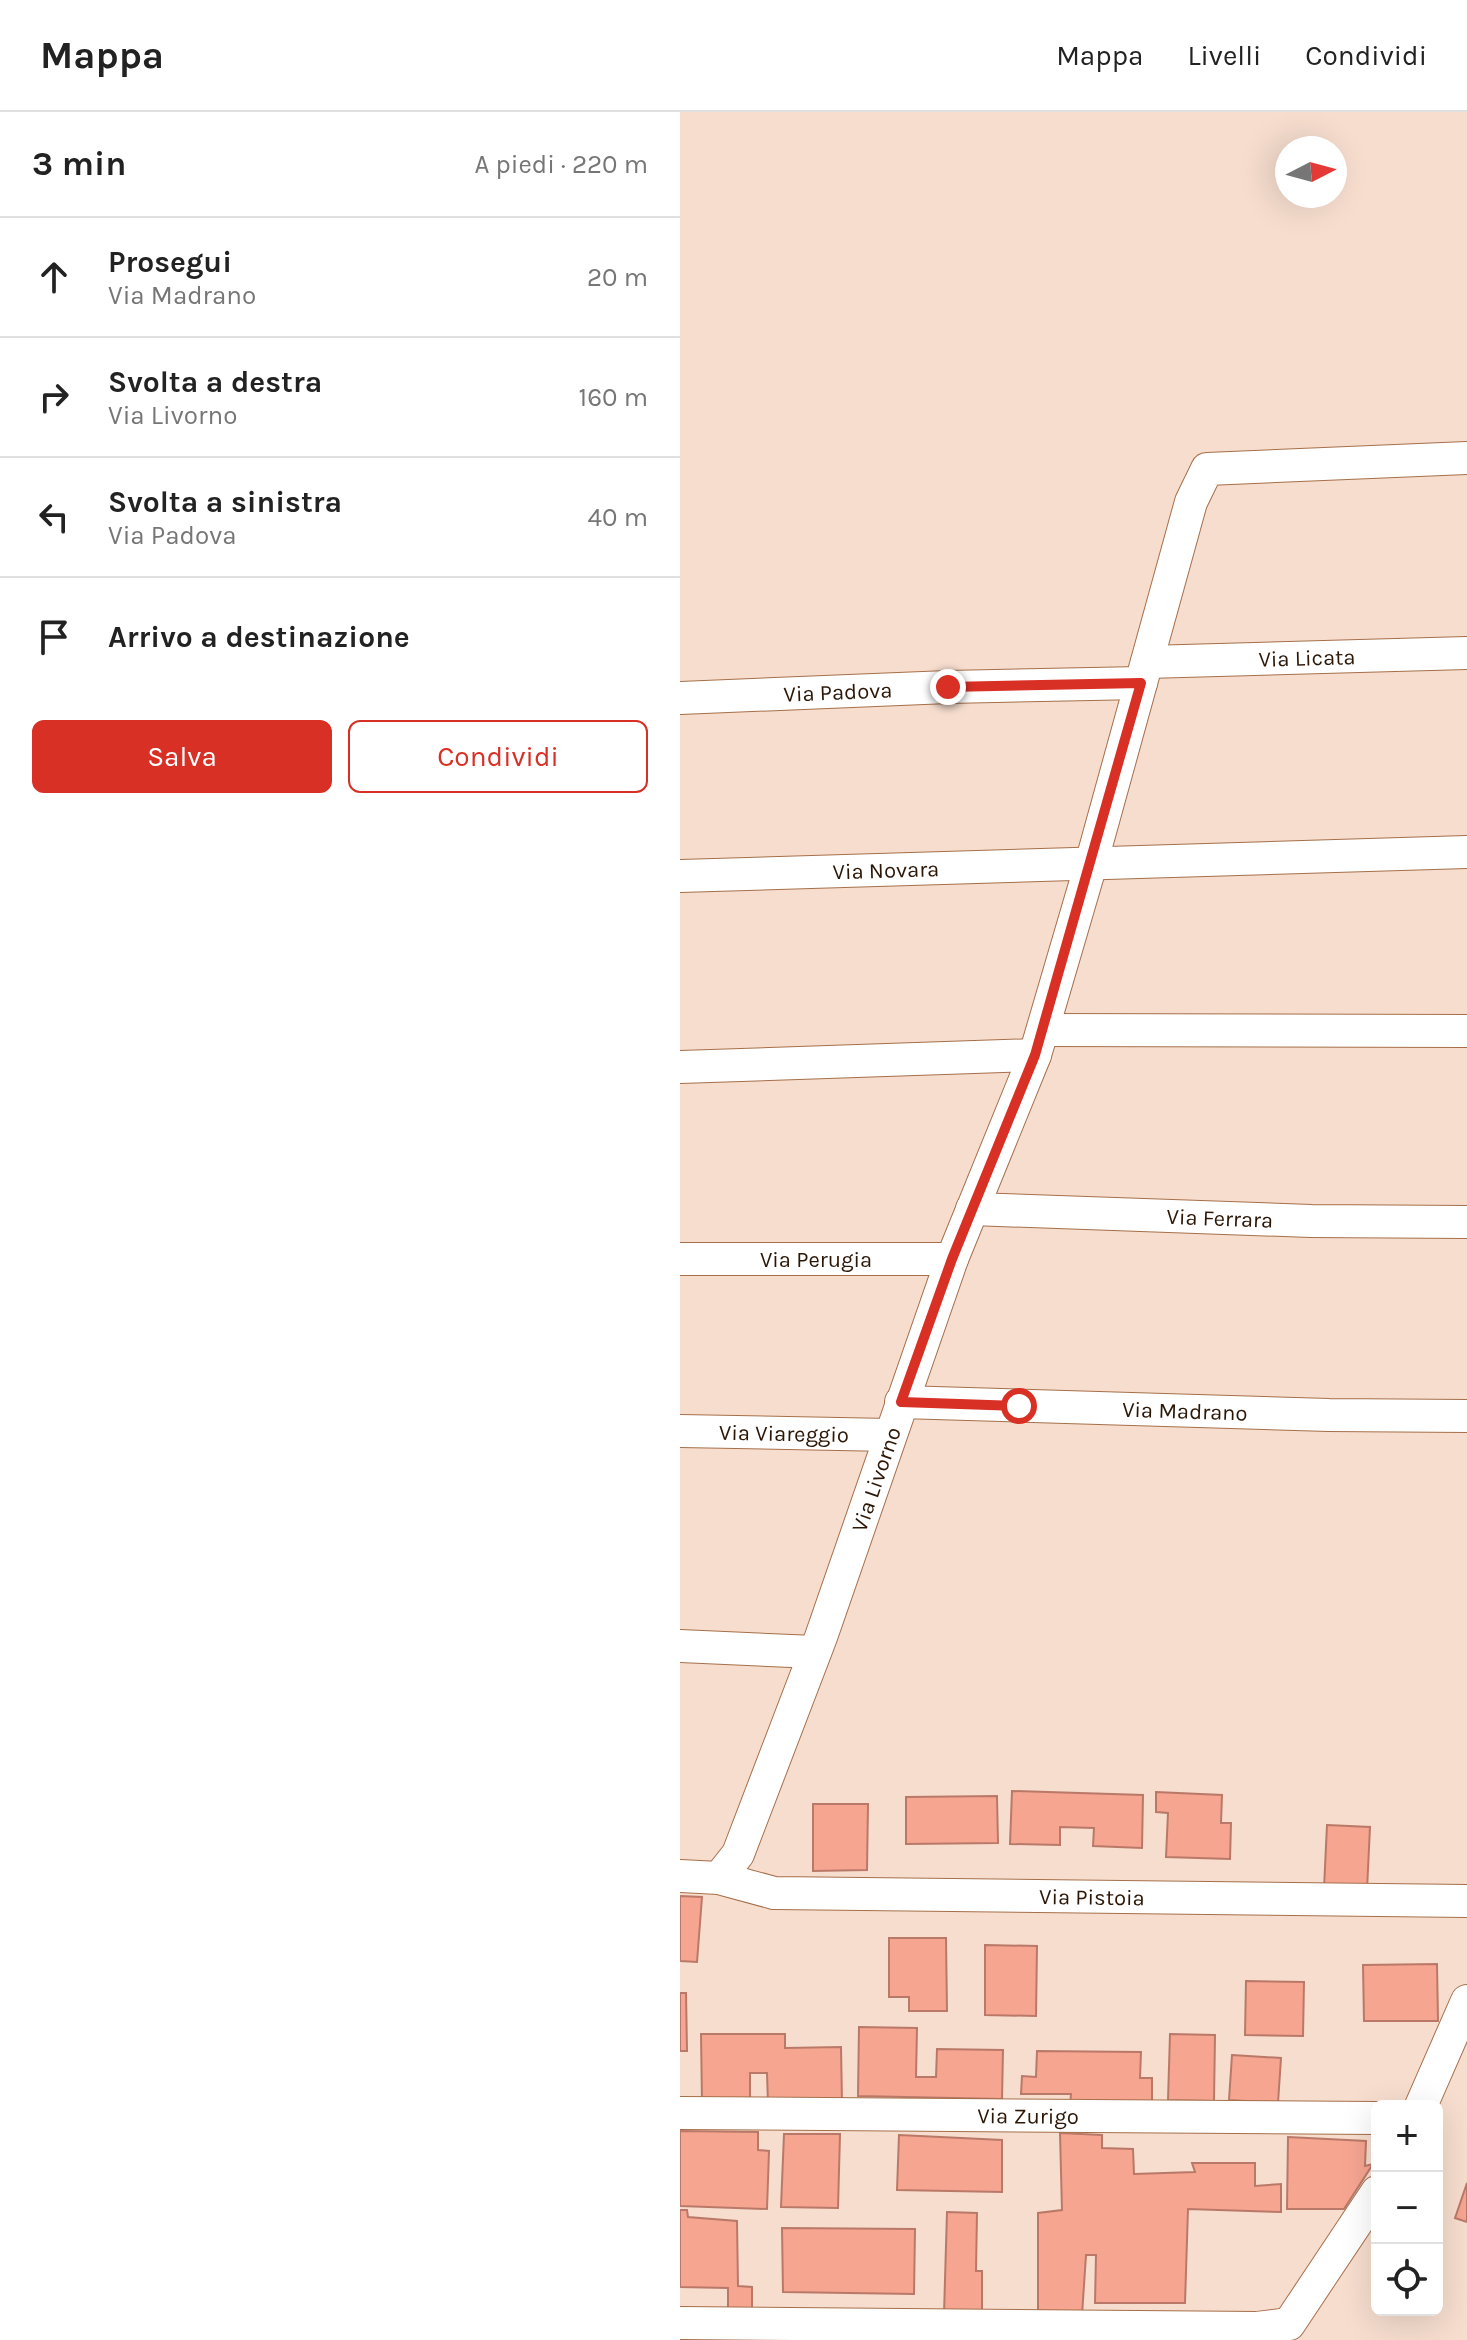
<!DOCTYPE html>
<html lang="it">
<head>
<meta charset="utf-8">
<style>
  body { margin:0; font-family:Karla,sans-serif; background:#f6f6f6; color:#222 }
  .controls { position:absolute; right:24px; bottom:24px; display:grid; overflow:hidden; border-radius:12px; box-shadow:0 8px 32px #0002 }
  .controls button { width:72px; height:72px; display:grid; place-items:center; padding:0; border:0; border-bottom:2px solid #e0e0e0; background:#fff; color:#222; font:40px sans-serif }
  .compass { position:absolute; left:595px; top:24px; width:72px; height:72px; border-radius:50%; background:#fff; box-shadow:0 8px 32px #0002; rotate:84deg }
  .stop { position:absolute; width:24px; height:24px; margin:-18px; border:6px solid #d93025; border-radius:50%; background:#fff }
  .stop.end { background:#d93025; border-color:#fff; box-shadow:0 2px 8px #0008 }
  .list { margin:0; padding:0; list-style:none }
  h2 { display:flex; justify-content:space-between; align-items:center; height:104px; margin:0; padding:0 32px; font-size:34px }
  h2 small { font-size:26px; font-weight:400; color:#767676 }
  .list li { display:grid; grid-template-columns:52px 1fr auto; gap:24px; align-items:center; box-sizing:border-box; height:120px; padding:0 32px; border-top:2px solid #e0e0e0 }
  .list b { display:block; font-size:30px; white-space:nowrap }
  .list p { margin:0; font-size:26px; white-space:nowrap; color:#767676 }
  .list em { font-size:26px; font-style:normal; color:#767676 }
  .actions { display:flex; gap:16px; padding:24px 32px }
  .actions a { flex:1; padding:18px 0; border:2px solid #d93025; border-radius:12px; text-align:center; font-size:28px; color:#d93025 }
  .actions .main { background:#d93025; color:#fff }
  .icon { flex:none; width:44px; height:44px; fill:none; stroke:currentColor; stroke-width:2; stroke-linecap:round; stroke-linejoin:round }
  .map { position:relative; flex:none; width:787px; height:2228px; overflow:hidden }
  header { display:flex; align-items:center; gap:48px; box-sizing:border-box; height:112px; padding:0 40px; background:#fff; border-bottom:2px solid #e0e0e0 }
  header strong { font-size:38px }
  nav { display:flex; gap:44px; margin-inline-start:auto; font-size:28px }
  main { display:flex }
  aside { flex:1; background:#fff }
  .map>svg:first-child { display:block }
  .building { fill:#f6a591; stroke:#ba7968; stroke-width:2 }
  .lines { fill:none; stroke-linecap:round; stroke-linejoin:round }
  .minor-casing { stroke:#a66f4a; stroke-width:34 }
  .minor { stroke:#fff; stroke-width:32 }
  .route { stroke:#d93025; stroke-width:10 }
  .labels { text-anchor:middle; stroke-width:6; stroke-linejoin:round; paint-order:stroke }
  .street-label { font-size:22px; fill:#2c1707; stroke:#faede5 }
</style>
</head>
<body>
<header>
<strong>Mappa</strong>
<nav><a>Mappa</a><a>Livelli</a><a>Condividi</a></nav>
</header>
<main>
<aside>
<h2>3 min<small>A piedi · 220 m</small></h2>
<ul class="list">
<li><svg class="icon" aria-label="ahead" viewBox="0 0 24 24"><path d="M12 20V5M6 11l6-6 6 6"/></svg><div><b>Prosegui</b><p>Via Madrano</p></div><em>20 m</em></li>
<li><svg class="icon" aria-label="right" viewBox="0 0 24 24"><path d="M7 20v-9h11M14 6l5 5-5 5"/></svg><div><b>Svolta a destra</b><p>Via Livorno</p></div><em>160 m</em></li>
<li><svg class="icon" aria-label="left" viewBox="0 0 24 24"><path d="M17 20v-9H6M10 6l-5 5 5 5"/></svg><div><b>Svolta a sinistra</b><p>Via Padova</p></div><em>40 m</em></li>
<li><svg class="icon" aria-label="arrive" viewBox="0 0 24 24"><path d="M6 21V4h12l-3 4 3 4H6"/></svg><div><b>Arrivo a destinazione</b></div></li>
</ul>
<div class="actions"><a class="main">Salva</a><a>Condividi</a></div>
</aside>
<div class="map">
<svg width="787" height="2228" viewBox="0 0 787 2228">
  <rect width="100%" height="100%" fill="#f6ddce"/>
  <g class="building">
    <path d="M332,1679l131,4 -1,53 -49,-2 1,-18 -34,-1v18l-50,-1z"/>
    <path d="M476,1680l66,3 -1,28h10l-1,36 -64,-2 2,-44 -12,-1z"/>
    <path d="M317,1684l1,47 -92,1v-47z"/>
    <path d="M133,1692h55l-1,66 -54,1z"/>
    <path d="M647,1713l43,2 -3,63 -43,-2z"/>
    <path d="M0,1784l22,1 -5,65 -17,-1z"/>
    <path d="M209,1826h57l1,73h-38v-14h-20z"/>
    <path d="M305,1833l52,1 -1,70 -51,-1z"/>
    <path d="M757,1852l1,57h-74l-1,-56z"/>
    <path d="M566,1869l58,1 -1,54 -58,-1z"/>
    <path d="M0,1881h6l1,58h-7z"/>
    <path d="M179,1915l58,1 -1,49h20l1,-28 66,1 -1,49 -144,-3z"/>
    <path d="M21,1922h84v14l56,-1 1,56 -74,1 -1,-31h-17v27l-48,1z"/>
    <path d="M490,1922l45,1 -1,66 -46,-1z"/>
    <path d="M357,1939l104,1 -1,26h12v28l-82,-1 1,-11h-50l1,-18 14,1z"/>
    <path d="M552,1943l49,3 -3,45 -49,-3z"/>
    <path d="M0,2019l78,1v18l11,1 -2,58 -87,-3z"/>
    <path d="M380,2021l42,2v13l31,1 1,25 61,-2 -3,-9h63v23l26,-2v28l-93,-3 -3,94h-90l1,-48h-10l-4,60 -44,2v-104l24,-3z"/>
    <path d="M104,2022h56l-2,74 -57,-1z"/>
    <path d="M219,2023l103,5v52l-105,-2z"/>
    <path d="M608,2025l78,4 -1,25 8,-2 -29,45h-57z"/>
    <path d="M787,2071v39l-12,-4z"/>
    <path d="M0,2098h7l1,7 49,4 1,65 14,1v24h-24v-23l-48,-1z"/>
    <path d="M267,2100l30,1 -1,58h6v46l-38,-3z"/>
    <path d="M102,2116l133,1 -1,65 -131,-2z"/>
  </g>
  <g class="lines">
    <g class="minor-casing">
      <g id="minor">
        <path id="s1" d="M467,550l320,-9"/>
        <path id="s2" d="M0,586l268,-11 193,-4"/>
        <path id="s3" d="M0,764l787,-24"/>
        <path d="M363,918l424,1"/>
        <path d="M0,955l355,-12"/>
        <path id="s4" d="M292,1097l339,12 156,1"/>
        <path id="s5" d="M0,1147h272"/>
        <path id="s6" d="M221,1290l428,13 138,1"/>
        <path id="s7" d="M0,1319l210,4"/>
        <path d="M0,1534l135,6"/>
        <path id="s8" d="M0,1764l39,2 55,15 693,8"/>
        <path id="s9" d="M39,1766l19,-24 83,-217 131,-378 83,-204 56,-191 100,-362 16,-33 260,-11"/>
        <path d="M741,1994l46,-105"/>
        <path id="s10" d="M0,2001l697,5"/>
        <path d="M0,2211l577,5 32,-4 88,-132"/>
      </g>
    </g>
    <use href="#minor" class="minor"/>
  </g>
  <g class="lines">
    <path class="route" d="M268,575l193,-4 -106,372 -83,204 -51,143 118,4"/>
  </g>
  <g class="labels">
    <g class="street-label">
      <text dy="8" stroke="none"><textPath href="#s1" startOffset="160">Via Licata</textPath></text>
      <text dy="8" stroke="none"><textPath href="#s2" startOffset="158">Via Padova</textPath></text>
      <text dy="8" stroke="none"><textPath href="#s3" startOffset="206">Via Novara</textPath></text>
      <text dy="8" stroke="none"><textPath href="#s4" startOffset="248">Via Ferrara</textPath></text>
      <text dy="8" stroke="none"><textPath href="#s5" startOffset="136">Via Perugia</textPath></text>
      <text dy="8" stroke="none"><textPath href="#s6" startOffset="284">Via Madrano</textPath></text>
      <text dy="8" stroke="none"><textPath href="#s7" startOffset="104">Via Viareggio</textPath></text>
      <text dy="8" stroke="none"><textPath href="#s9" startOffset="430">Via Livorno</textPath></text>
      <text dy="8" stroke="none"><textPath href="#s8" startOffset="414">Via Pistoia</textPath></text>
      <text dy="8" stroke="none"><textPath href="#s10" startOffset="348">Via Zurigo</textPath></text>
    </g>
  </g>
</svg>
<div class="controls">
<button>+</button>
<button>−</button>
<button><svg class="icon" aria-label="locate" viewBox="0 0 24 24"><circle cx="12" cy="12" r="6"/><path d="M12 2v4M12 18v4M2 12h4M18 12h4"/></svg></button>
</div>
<svg class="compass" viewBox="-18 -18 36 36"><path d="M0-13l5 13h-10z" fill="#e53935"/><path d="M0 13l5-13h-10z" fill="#767676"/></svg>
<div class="stop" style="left:339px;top:1294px"></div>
<div class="stop end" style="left:268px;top:575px"></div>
</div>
</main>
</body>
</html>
